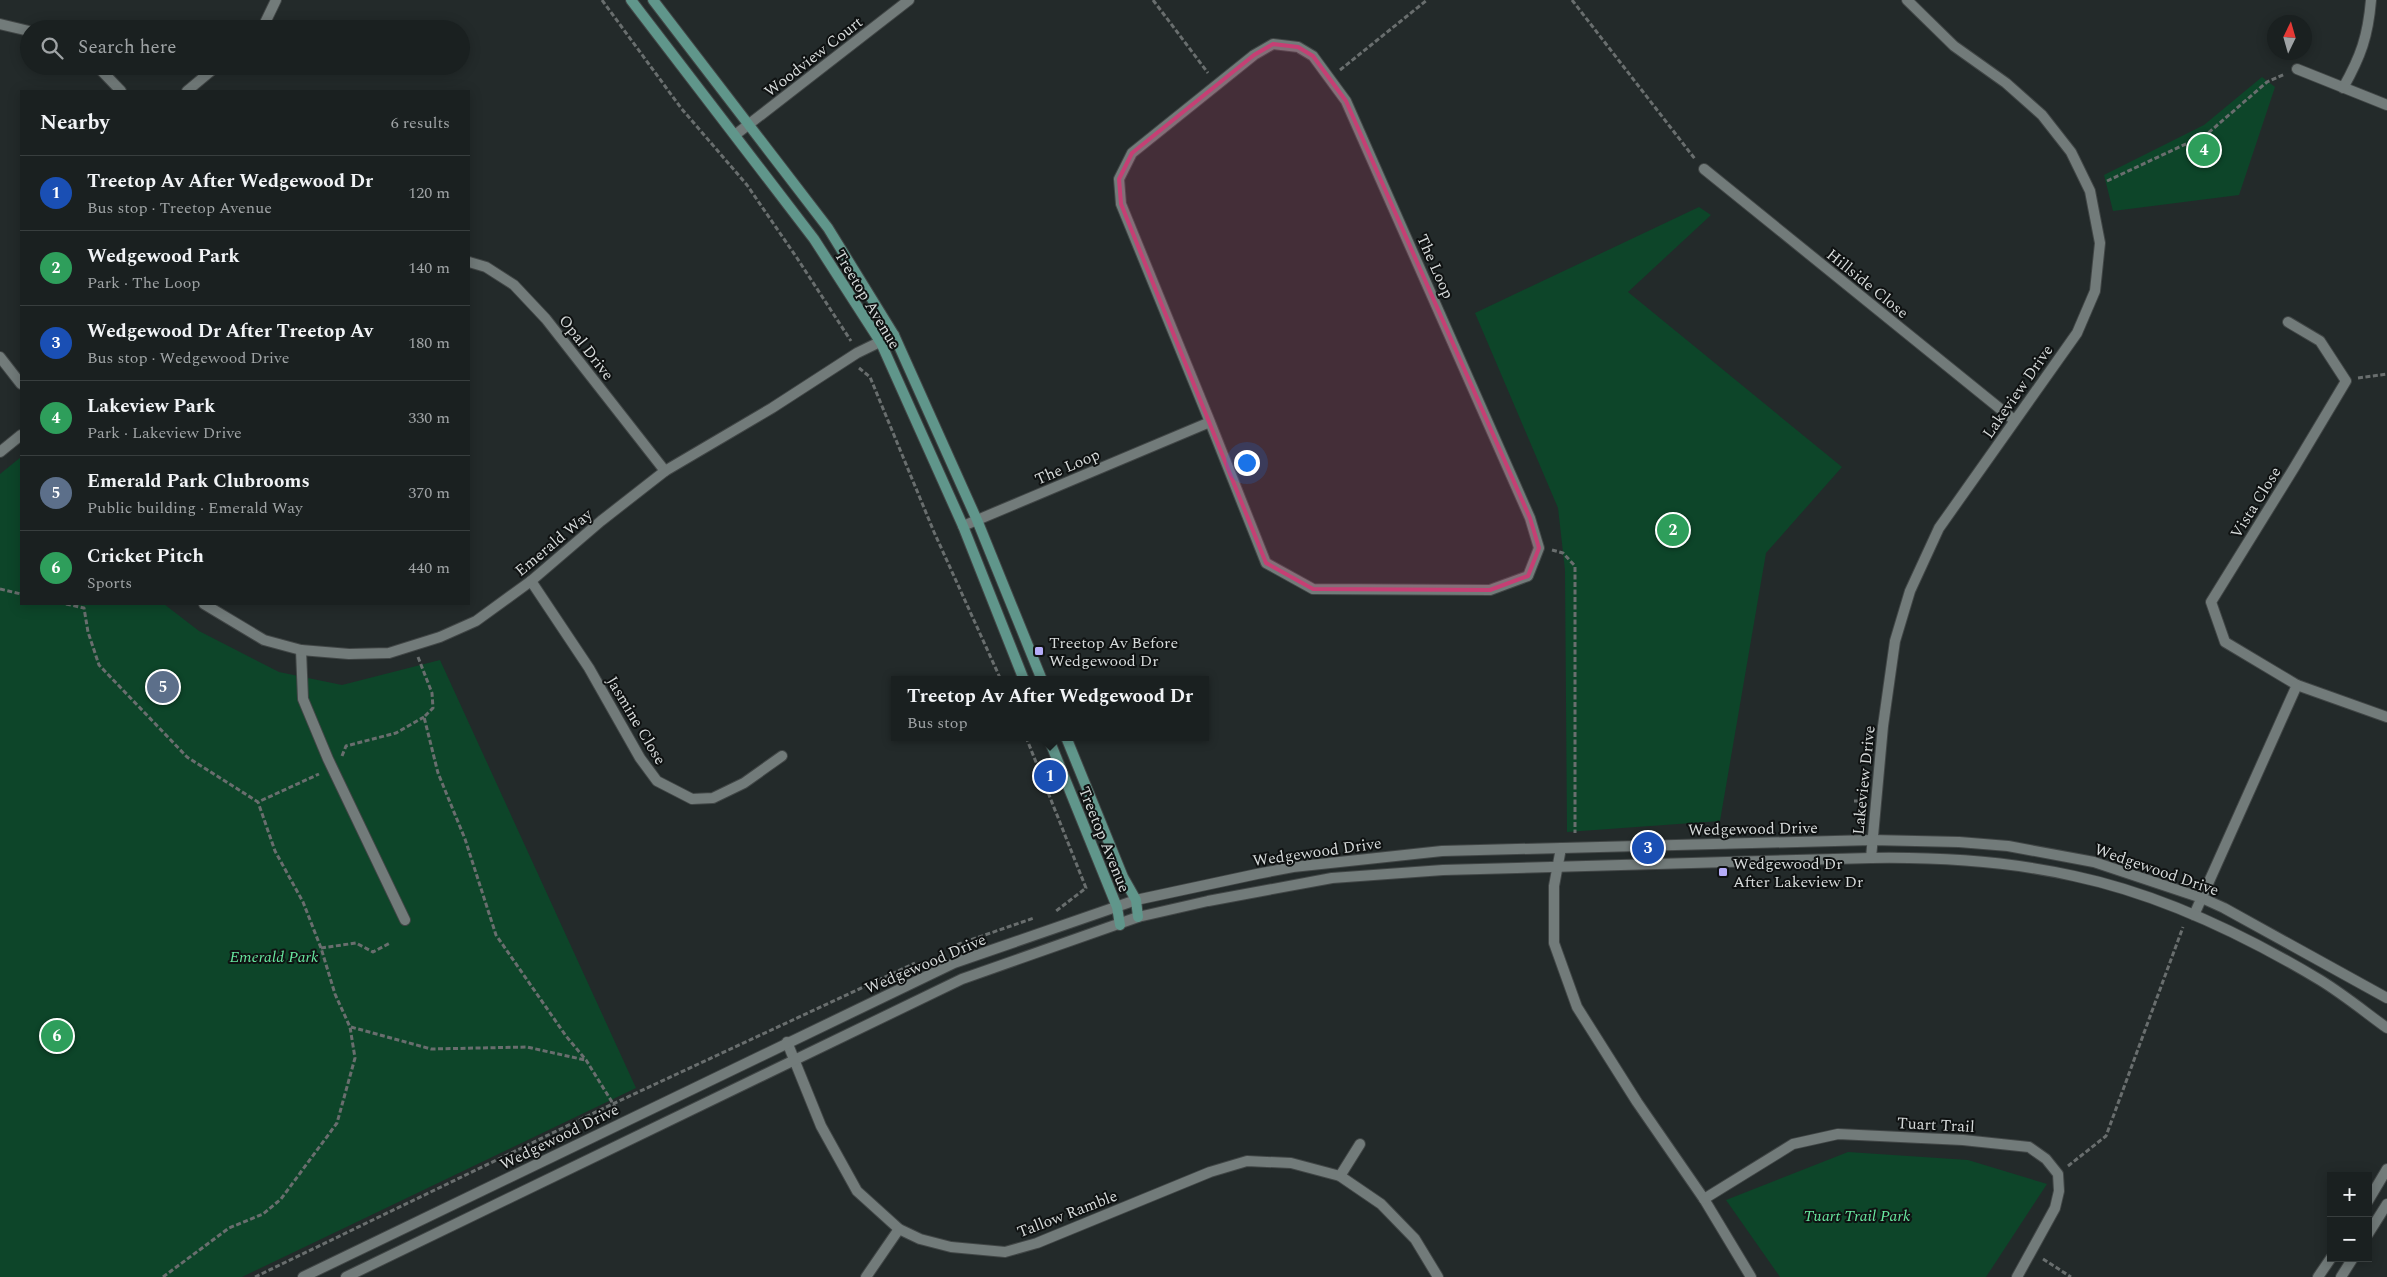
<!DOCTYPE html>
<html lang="en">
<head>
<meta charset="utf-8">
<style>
  body { margin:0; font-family:Spectral,serif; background:#232829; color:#f1f3f6 }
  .controls { position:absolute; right:15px; bottom:15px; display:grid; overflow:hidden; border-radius:0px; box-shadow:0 2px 12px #0003 }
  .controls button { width:45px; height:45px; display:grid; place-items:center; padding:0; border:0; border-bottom:1px solid #383e3e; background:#1a2020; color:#f1f3f6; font:25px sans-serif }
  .compass { position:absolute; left:2267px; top:15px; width:45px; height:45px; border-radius:50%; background:#1a2020; box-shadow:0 2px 12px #0003; rotate:5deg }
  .you { position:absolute; left:1246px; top:462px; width:18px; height:18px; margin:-12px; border:4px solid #fff; border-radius:50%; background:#1a73e8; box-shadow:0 0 0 8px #1a73e833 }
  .badge { display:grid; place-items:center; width:32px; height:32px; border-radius:50%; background:#b5acf8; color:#fff; font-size:16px; font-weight:700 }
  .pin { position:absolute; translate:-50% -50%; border:2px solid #fff; box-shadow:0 1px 5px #0006 }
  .popup { position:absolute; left:891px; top:676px; width:318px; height:65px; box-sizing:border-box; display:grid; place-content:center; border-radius:0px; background:#1a2020; filter:drop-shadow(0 1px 4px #0005); font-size:16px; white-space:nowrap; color:#9fa3a5 }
  .popup b { font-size:19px; color:#f1f3f6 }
  .popup::after { content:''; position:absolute; left:50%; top:100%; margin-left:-10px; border:10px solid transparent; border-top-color:#1a2020 }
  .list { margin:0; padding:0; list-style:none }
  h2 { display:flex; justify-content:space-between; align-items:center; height:65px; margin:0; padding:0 20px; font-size:21px }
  h2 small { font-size:16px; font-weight:400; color:#9fa3a5 }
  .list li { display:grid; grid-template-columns:32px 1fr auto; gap:15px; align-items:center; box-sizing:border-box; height:75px; padding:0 20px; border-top:1px solid #383e3e }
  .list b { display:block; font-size:19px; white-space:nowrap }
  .list p { margin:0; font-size:16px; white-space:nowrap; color:#9fa3a5 }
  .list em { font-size:16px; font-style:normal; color:#9fa3a5 }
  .icon { flex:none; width:28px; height:28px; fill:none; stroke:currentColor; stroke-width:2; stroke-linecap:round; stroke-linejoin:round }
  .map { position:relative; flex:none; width:2387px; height:1277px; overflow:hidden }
  .search { position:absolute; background:#1a2020; box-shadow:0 2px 12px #0003; left:20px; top:20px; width:450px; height:55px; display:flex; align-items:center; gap:12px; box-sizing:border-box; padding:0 18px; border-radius:28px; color:#9fa3a5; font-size:19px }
  .panel { position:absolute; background:#1a2020; box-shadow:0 2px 12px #0003; left:20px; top:90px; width:450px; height:515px; border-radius:0px }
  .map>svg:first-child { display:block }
  .green { fill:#0d4529 }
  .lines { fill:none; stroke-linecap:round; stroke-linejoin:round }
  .service-casing { stroke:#414646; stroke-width:12 }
  .minor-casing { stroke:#414646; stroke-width:12 }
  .tertiary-casing { stroke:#414646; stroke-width:12 }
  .secondary-casing { stroke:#414646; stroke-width:12 }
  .path { stroke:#696e6e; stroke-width:3; stroke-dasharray:5 2.5; stroke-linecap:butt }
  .service { stroke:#727b7a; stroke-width:10 }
  .minor { stroke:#727b7a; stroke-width:10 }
  .tertiary { stroke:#727b7a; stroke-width:10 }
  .secondary { stroke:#60968b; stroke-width:10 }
  .marked { fill:#c63f74; fill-opacity:0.2; stroke:#c63f74; stroke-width:4; stroke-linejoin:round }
  .poi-dot { fill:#b5acf8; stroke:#0f1212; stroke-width:2 }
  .labels { text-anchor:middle; stroke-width:4; stroke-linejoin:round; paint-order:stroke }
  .street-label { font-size:16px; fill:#d6dada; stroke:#0f1212 }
  .poi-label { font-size:16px; fill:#d6dada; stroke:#0f1212; text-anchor:start }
  .park-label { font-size:16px; font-style:italic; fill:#67e79f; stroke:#0f1212 }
</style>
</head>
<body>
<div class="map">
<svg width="2387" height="1277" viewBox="0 0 2387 1277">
  <rect width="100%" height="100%" fill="#232a2a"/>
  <g class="green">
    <path d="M2262,77l13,10 -36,108 -126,16 -9,-36 100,-50z"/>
    <path d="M1699,207l12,8 -83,77 214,175 -76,86 -46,268 -153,11 -2,-262 -7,-62 -83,-195z"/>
    <path d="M21,457v147h143l35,27 80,41 63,13 98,-25 196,428 -394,189h-242v-803z"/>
    <path d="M1848,1152l120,8 79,24 -61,93h-206l-54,-77z"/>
  </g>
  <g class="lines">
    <g class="service-casing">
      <path id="service" d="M301,650l2,49 25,60 77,161"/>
    </g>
    <g class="minor-casing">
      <g id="minor">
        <path d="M0,24l29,7"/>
        <path d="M262,29l14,-29"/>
        <path d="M97,66l24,25"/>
        <path d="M2297,69l90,36"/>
        <path d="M2343,88c18,-32 25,-52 28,-88"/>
        <path d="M187,91l30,-25"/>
        <path d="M735,135l174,-135"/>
        <path d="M1704,169l310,251"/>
        <path d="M469,262l17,5 28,18 32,34 119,152"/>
        <path d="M2288,322l32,19 26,40 -52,87 -83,134 14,40 72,43 90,32"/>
        <path d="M0,357l21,27"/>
        <path d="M0,452l21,-17"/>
        <path d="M963,526l247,-104 56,141 47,26 177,1 38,-14 11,-28 -9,-30 -184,-417 -33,-45 -15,-9 -25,-3 -19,11 -122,98 -13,26 2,25 89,218"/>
        <path d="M531,581l58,87 51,90 17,23 35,18 21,-1 31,-15 38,-27"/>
        <path d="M204,604l60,36 37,10 48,4 40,-1 51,-16 36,-16 55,-40 70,-60 64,-50 107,-63 85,-55 37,-18"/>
        <path d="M1561,848l-7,38v57l23,64 60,95 67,97 47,78"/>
        <path d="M1871,858l12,-132 12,-85 15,-50 29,-63 138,-195 18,-42 5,-48 -10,-52 -19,-39 -29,-37 -36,-32 -52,-37 -47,-46"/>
        <path d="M2194,915l103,-230"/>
        <path d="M787,1042l34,84 36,65 42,38 21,10 31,8 54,5 32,-9 173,-71 37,-11 44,2 49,13 41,28 34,35 23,38"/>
        <path d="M1340,1176l20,-32"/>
        <path d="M1704,1199l89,-55 45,-10 125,6 66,7 17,12 12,15 1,17 -4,17 -38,69"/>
        <path d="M866,1277l33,-48"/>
      </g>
    </g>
    <g class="tertiary-casing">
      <g id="tertiary">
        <path d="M2368,1201l19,-32"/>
        <path d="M2368,1234l19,-30"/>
        <path d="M303,1277l651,-314 182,-63 121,-26 36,-7 149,-16 430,-11 87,2 49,4 86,16 108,36 22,10 163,90"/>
        <path d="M346,1277l616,-298 176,-62 70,-16 124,-23 111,-8 428,-12c67,-1 136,3 203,18 85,18 171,59 246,104 23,14 45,32 67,48"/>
        <path d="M2318,1277l13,-19"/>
        <path d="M2341,1277l12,-19"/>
      </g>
    </g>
    <g class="secondary-casing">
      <g id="secondary">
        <path d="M631,0l183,239 67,104 82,183 61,154"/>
        <path d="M653,0l175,228 66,107 83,185 65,160"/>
        <path d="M1048,737l69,170 3,18"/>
        <path d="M1066,737l57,140 13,23 2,17"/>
      </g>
    </g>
    <g class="path">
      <path d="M602,0l79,108 66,77 50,73 54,83"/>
      <path d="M1153,0l55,73"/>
      <path d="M1572,0l123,159"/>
      <path d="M1340,70l87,-70"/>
      <path d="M2107,181l100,-47 60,-52 18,-8"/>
      <path d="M859,368l11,9 64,155 67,148"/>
      <path d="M2358,378l29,-4"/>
      <path d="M1552,550l11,3 12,13v267"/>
      <path d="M0,589l21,5"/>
      <path d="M66,604l18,4 4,24 11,33 88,92 71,45 61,-28"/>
      <path d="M418,657l14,36 1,15 -9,9 14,56 27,66 31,96 70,101 20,24 31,50"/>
      <path d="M1026,737l60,151 -30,23"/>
      <path d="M342,756l4,-10 50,-13 28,-16"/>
      <path d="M1854,801h8"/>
      <path d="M950,947l84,-29"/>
      <path d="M321,948l35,-5 17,9 17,-9"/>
      <path d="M351,1027l80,22 96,-2 58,13"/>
      <path d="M2068,1166l38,-30 77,-209"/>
      <path d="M2043,1259l28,18"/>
      <path d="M163,1277l66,-49 34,-14 18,-15 56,-76 18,-65 -5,-31 -15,-33 -14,-46 -18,-46 -28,-51 -17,-49"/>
      <path d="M255,1277l349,-169 311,-145"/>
    </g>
    <use href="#service" class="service"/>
    <use href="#minor" class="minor"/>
    <use href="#tertiary" class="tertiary"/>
    <use href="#secondary" class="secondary"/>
  </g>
  <path class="marked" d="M1273,44l25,3 15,9 33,45 184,417 9,30 -11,28 -38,14 -177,-1 -47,-26 -145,-359 -2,-25 13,-26 122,-98z"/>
  <g class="poi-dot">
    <rect x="1034" y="646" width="10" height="10" rx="2.5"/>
    <rect x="1718" y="867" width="10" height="10" rx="2.5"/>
  </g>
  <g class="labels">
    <g class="street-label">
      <text transform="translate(813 56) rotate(-38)" y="6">Woodview Court</text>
      <text transform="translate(1436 266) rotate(66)" y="6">The Loop</text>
      <text transform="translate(1868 283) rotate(39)" y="6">Hillside Close</text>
      <text transform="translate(868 299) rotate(59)" y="6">Treetop Avenue</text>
      <text transform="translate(587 347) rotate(52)" y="6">Opal Drive</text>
      <text transform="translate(2017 391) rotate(-55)" y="6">Lakeview Drive</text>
      <text transform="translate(1067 466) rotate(-23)" y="6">The Loop</text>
      <text transform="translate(2255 502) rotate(-58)" y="6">Vista Close</text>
      <text transform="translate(553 542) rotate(-40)" y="6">Emerald Way</text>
      <text transform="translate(637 720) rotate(59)" y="6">Jasmine Close</text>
      <text transform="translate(1863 780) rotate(-84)" y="6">Lakeview Drive</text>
      <text transform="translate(1753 828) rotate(-1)" y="6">Wedgewood Drive</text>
      <text transform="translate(1105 839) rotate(68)" y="6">Treetop Avenue</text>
      <text transform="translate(1317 851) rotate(-8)" y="6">Wedgewood Drive</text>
      <text transform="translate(2157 869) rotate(19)" y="6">Wedgewood Drive</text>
      <text transform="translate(925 963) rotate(-23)" y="6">Wedgewood Drive</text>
      <text transform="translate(1936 1124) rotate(3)" y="6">Tuart Trail</text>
      <text transform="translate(559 1136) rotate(-26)" y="6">Wedgewood Drive</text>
      <text transform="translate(1067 1213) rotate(-21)" y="6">Tallow Ramble</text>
    </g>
    <g class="poi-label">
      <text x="1049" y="648">Treetop Av Before<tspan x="1049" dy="18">Wedgewood Dr</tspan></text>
      <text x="1733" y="869">Wedgewood Dr<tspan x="1733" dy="18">After Lakeview Dr</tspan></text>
    </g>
    <g class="park-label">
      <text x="274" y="962">Emerald Park</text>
      <text x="1857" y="1221">Tuart Trail Park</text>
    </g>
  </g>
</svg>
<div class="controls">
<button>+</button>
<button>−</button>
</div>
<svg class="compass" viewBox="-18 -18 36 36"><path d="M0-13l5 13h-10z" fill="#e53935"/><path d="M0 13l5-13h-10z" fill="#9fa3a5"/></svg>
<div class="you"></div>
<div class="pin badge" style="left:1050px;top:776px;background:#1a4fb4">1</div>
<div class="popup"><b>Treetop Av After Wedgewood Dr</b>Bus stop</div>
<div class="pin badge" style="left:1673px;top:530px;background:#2e9e5b">2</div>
<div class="pin badge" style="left:1648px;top:848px;background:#1a4fb4">3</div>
<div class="pin badge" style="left:2204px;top:150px;background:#2e9e5b">4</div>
<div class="pin badge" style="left:163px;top:687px;background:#5c6f8a">5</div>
<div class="pin badge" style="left:57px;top:1036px;background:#2e9e5b">6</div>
<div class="search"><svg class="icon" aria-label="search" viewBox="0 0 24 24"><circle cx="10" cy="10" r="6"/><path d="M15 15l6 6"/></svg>Search here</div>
<section class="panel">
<h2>Nearby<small>6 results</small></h2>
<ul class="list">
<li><span class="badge" style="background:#1a4fb4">1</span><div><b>Treetop Av After Wedgewood Dr</b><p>Bus stop · Treetop Avenue</p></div><em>120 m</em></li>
<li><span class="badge" style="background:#2e9e5b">2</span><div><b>Wedgewood Park</b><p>Park · The Loop</p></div><em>140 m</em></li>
<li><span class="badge" style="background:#1a4fb4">3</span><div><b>Wedgewood Dr After Treetop Av</b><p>Bus stop · Wedgewood Drive</p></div><em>180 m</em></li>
<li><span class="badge" style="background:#2e9e5b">4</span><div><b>Lakeview Park</b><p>Park · Lakeview Drive</p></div><em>330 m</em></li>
<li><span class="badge" style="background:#5c6f8a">5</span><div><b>Emerald Park Clubrooms</b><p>Public building · Emerald Way</p></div><em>370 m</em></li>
<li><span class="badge" style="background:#2e9e5b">6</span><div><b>Cricket Pitch</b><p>Sports</p></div><em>440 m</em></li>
</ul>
</section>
</div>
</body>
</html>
